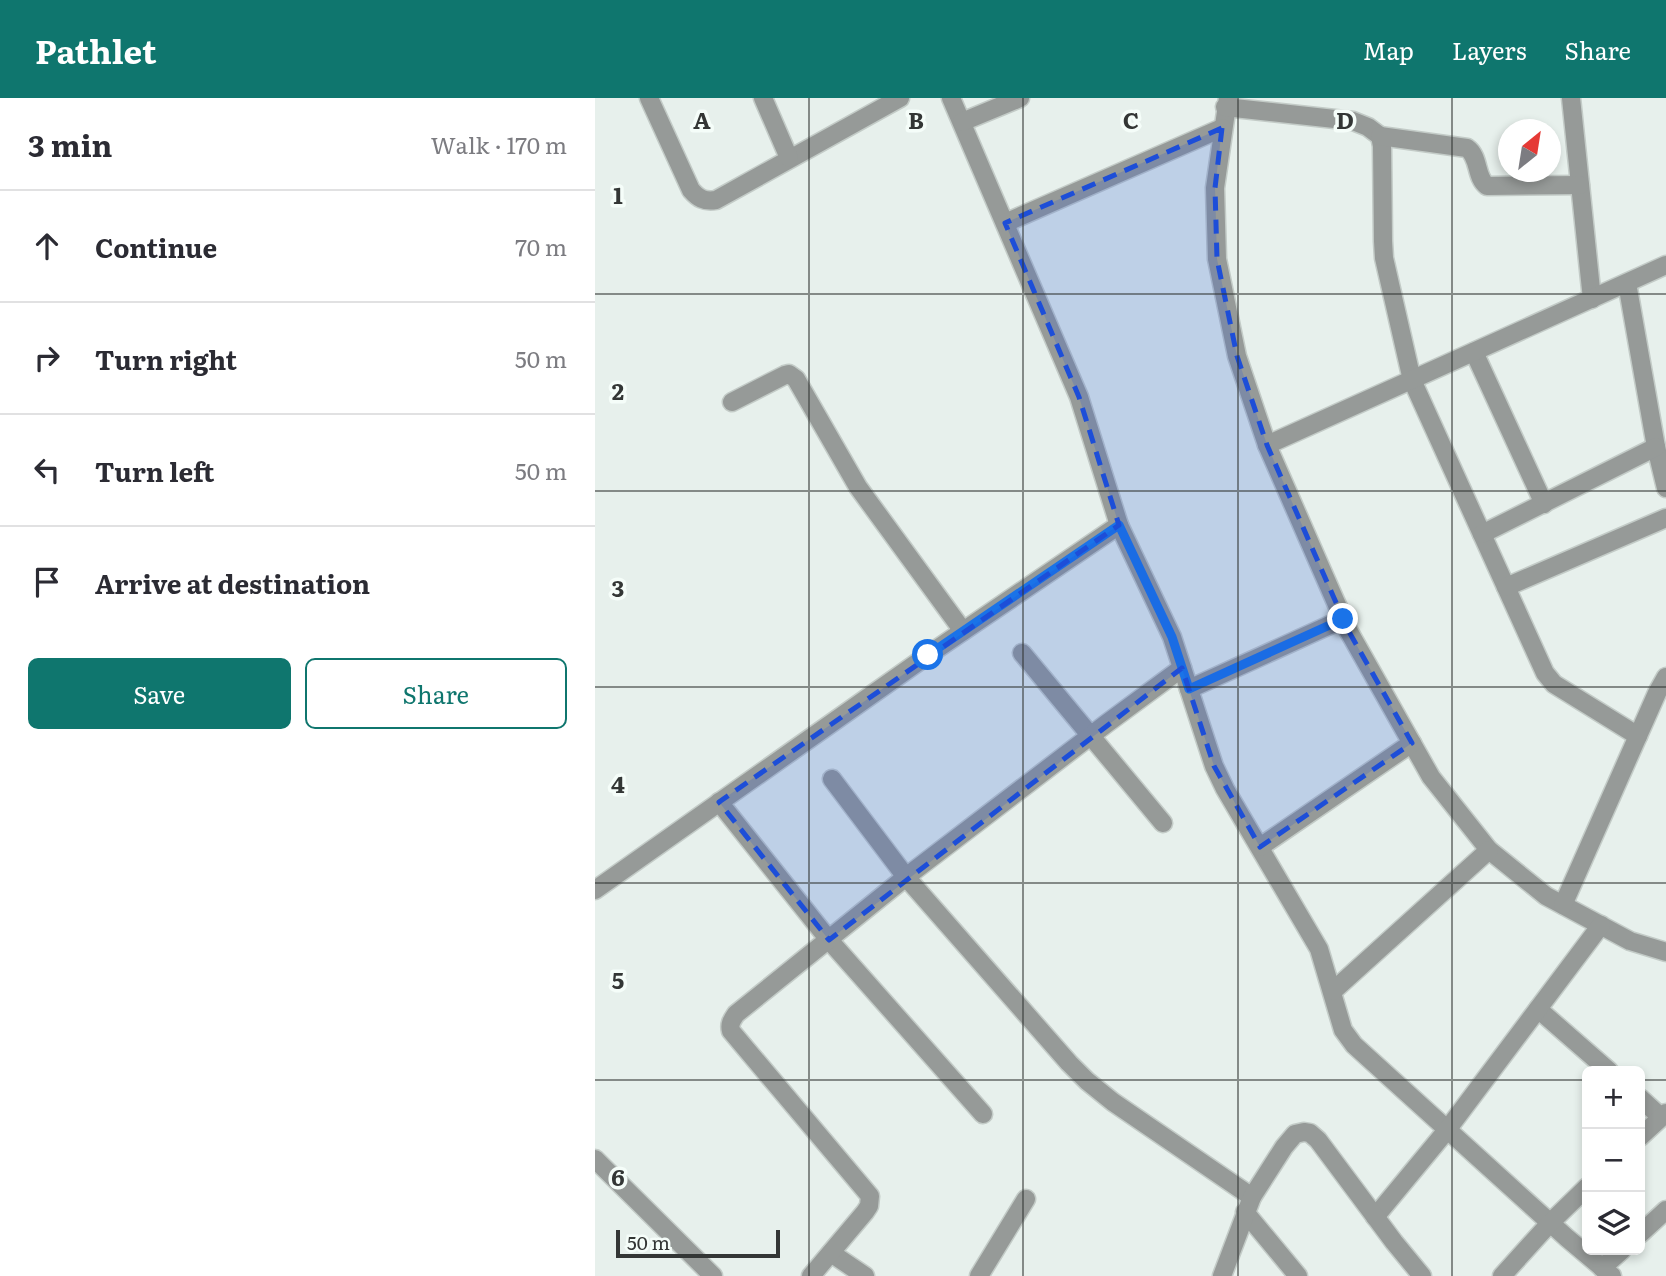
<!DOCTYPE html>
<html lang="en">
<head>
<meta charset="utf-8">
<style>
  body { margin:0; font-family:Literata,serif; background:#f2f2f3; color:#2b2b33 }
  .controls { position:absolute; right:21px; bottom:21px; display:grid; overflow:hidden; border-radius:10px; box-shadow:0 4px 10px #0003 }
  .controls button { width:63px; height:63px; display:grid; place-items:center; padding:0; border:0; border-bottom:2px solid #e1e1e2; background:#fff; color:#2b2b33; font:35px sans-serif }
  .compass { position:absolute; left:903px; top:21px; width:63px; height:63px; border-radius:50%; background:#fff; box-shadow:0 4px 10px #0003; rotate:30deg }
  .scale { position:absolute; left:21px; bottom:18px; width:164px; box-sizing:border-box; padding-left:7px; border:4px solid #333635; border-top:0; font-size:19px; line-height:24px; white-space:nowrap; color:#333635; -webkit-text-stroke:5px #f5fdf9; paint-order:stroke }
  .stop { position:absolute; width:21px; height:21px; margin:-16px; border:5px solid #1a73e8; border-radius:50%; background:#fff }
  .stop.end { background:#1a73e8; border-color:#fff; box-shadow:0 2px 7px #0008 }
  .list { margin:0; padding:0; list-style:none }
  h2 { display:flex; justify-content:space-between; align-items:center; height:91px; margin:0; padding:0 28px; font-size:30px }
  h2 small { font-size:23px; font-weight:400; color:#7c7c81 }
  .list li { display:grid; grid-template-columns:46px 1fr auto; gap:21px; align-items:center; box-sizing:border-box; height:112px; padding:0 28px; border-top:2px solid #e1e1e2 }
  .list b { display:block; font-size:26px; white-space:nowrap }
  .list em { font-size:23px; font-style:normal; color:#7c7c81 }
  .actions { display:flex; gap:14px; padding:21px 28px }
  .actions a { flex:1; padding:16px 0; border:2px solid #0f766e; border-radius:10px; text-align:center; font-size:24px; color:#0f766e }
  .actions .main { background:#0f766e; color:#fff }
  .icon { flex:none; width:38px; height:38px; fill:none; stroke:currentColor; stroke-width:2; stroke-linecap:round; stroke-linejoin:round }
  .map { position:relative; flex:none; width:1071px; height:1178px; overflow:hidden }
  header { display:flex; align-items:center; gap:42px; box-sizing:border-box; height:98px; padding:0 35px; background:#0f766e; color:#fff }
  header strong { font-size:33px }
  nav { display:flex; gap:38px; margin-inline-start:auto; font-size:24px }
  main { display:flex }
  aside { flex:1; background:#fff }
  .map>svg:first-child { display:block }
  .lines { fill:none; stroke-linecap:round; stroke-linejoin:round }
  .minor-casing { stroke:#c3cbc7; stroke-width:21 }
  .minor { stroke:#969a98; stroke-width:18 }
  .route { stroke:#1a73e8; stroke-width:9 }
  .marked { fill:#1d4ed8; fill-opacity:0.2; stroke:#1d4ed8; stroke-width:5; stroke-dasharray:14 9; stroke-linejoin:round }
  .grid { fill:none; stroke:#333635; stroke-width:2; stroke-opacity:0.55 }
  .grid-label { font-size:23px; text-anchor:middle; font-weight:bold; fill:#333635; stroke:#f5fdf9; stroke-width:7; stroke-linejoin:round; paint-order:stroke }
</style>
</head>
<body>
<header>
<strong>Pathlet</strong>
<nav><a>Map</a><a>Layers</a><a>Share</a></nav>
</header>
<main>
<aside>
<h2>3 min<small>Walk · 170 m</small></h2>
<ul class="list">
<li><svg class="icon" aria-label="ahead" viewBox="0 0 24 24"><path d="M12 20V5M6 11l6-6 6 6"/></svg><div><b>Continue</b></div><em>70 m</em></li>
<li><svg class="icon" aria-label="right" viewBox="0 0 24 24"><path d="M7 20v-9h11M14 6l5 5-5 5"/></svg><div><b>Turn right</b></div><em>50 m</em></li>
<li><svg class="icon" aria-label="left" viewBox="0 0 24 24"><path d="M17 20v-9H6M10 6l-5 5 5 5"/></svg><div><b>Turn left</b></div><em>50 m</em></li>
<li><svg class="icon" aria-label="arrive" viewBox="0 0 24 24"><path d="M6 21V4h12l-3 4 3 4H6"/></svg><div><b>Arrive at destination</b></div></li>
</ul>
<div class="actions"><a class="main">Save</a><a>Share</a></div>
</aside>
<div class="map">
<svg width="1071" height="1178" viewBox="0 0 1071 1178">
  <rect width="100%" height="100%" fill="#e7f0ec"/>
  <g class="lines">
    <g class="minor-casing">
      <g id="minor">
        <path d="M54,0l42,92c7,8 13,12 25,10l184,-102"/>
        <path d="M168,0l26,60"/>
        <path d="M356,0l128,299 40,128 53,112 42,129 11,23 94,160 24,81 11,15 213,193 45,38"/>
        <path d="M633,0l-13,90 2,71 20,97 30,89 81,185 83,147 58,73 57,46 84,45 36,11"/>
        <path d="M976,0l21,201"/>
        <path d="M630,9l128,14 15,6 12,9 2,10 1,95 1,17 28,122 133,293 9,11 84,52"/>
        <path d="M367,24l58,-24"/>
        <path d="M785,38l87,12c13,9 8,29 20,38l93,-1"/>
        <path d="M410,125l217,-95"/>
        <path d="M1032,185l29,164 10,41"/>
        <path d="M879,254l70,152"/>
        <path d="M137,304l53,-27 4,-1 7,5 62,108 105,144"/>
        <path d="M672,347l399,-180"/>
        <path d="M887,436l174,-87"/>
        <path d="M911,489l160,-69"/>
        <path d="M427,555l141,170"/>
        <path d="M594,591l154,-70"/>
        <path d="M237,681l74,98 163,186 18,18 26,21 139,95"/>
        <path d="M124,704l110,138 154,174"/>
        <path d="M665,749l152,-104"/>
        <path d="M0,792l333,-235 191,-130"/>
        <path d="M968,807l94,-212 9,-16"/>
        <path d="M738,893l156,-141"/>
        <path d="M943,911l71,62"/>
        <path d="M1045,1000l21,19"/>
        <path d="M1045,1039l26,-24"/>
        <path d="M0,1061l118,117"/>
        <path d="M650,1114l53,64"/>
        <path d="M780,1119l72,-87 154,-205"/>
        <path d="M1045,1136l26,-24"/>
        <path d="M236,1155l34,23"/>
        <path d="M1007,1170l20,-18"/>
        <path d="M216,1178l54,-64 4,-6 1,-10 -139,-165c-2,-7 1,-11 5,-17l170,-137 200,-153 76,-56"/>
        <path d="M384,1178l47,-77"/>
        <path d="M627,1178l30,-79 32,-50 11,-13 9,-2 6,1 8,7 76,102 28,34"/>
        <path d="M907,1178l48,-53 37,-36"/>
      </g>
    </g>
    <use href="#minor" class="minor"/>
  </g>
  <g class="lines">
    <path class="route" d="M333,557l191,-130 53,112 17,52 154,-70"/>
  </g>
  <path class="marked" d="M627,30l-7,60 2,71 20,97 30,89 81,185 64,113 -152,104 -46,-81 -32,-98 -353,272 -110,-138 400,-277 -40,-128 -74,-174z"/>
  <path class="grid" d="M214,0v1178M428,0v1178M643,0v1178M857,0v1178M0,196h1071M0,393h1071M0,589h1071M0,785h1071M0,982h992M1045,982h26"/>
  <g class="grid-label">
    <text x="107" y="31">A</text>
    <text x="321" y="31">B</text>
    <text x="536" y="31">C</text>
    <text x="750" y="31">D</text>
    <text x="23" y="106">1</text>
    <text x="23" y="302">2</text>
    <text x="23" y="499">3</text>
    <text x="23" y="695">4</text>
    <text x="23" y="891">5</text>
    <text x="23" y="1088">6</text>
  </g>
</svg>
<div class="controls">
<button>+</button>
<button>−</button>
<button><svg class="icon" aria-label="layers" viewBox="0 0 24 24"><path d="M12 4l9 5-9 5-9-5zM3 14l9 5 9-5"/></svg></button>
</div>
<svg class="compass" viewBox="-18 -18 36 36"><path d="M0-13l5 13h-10z" fill="#e53935"/><path d="M0 13l5-13h-10z" fill="#7c7c81"/></svg>
<div class="scale">50 m</div>
<div class="stop" style="left:333px;top:557px"></div>
<div class="stop end" style="left:748px;top:521px"></div>
</div>
</main>
</body>
</html>
